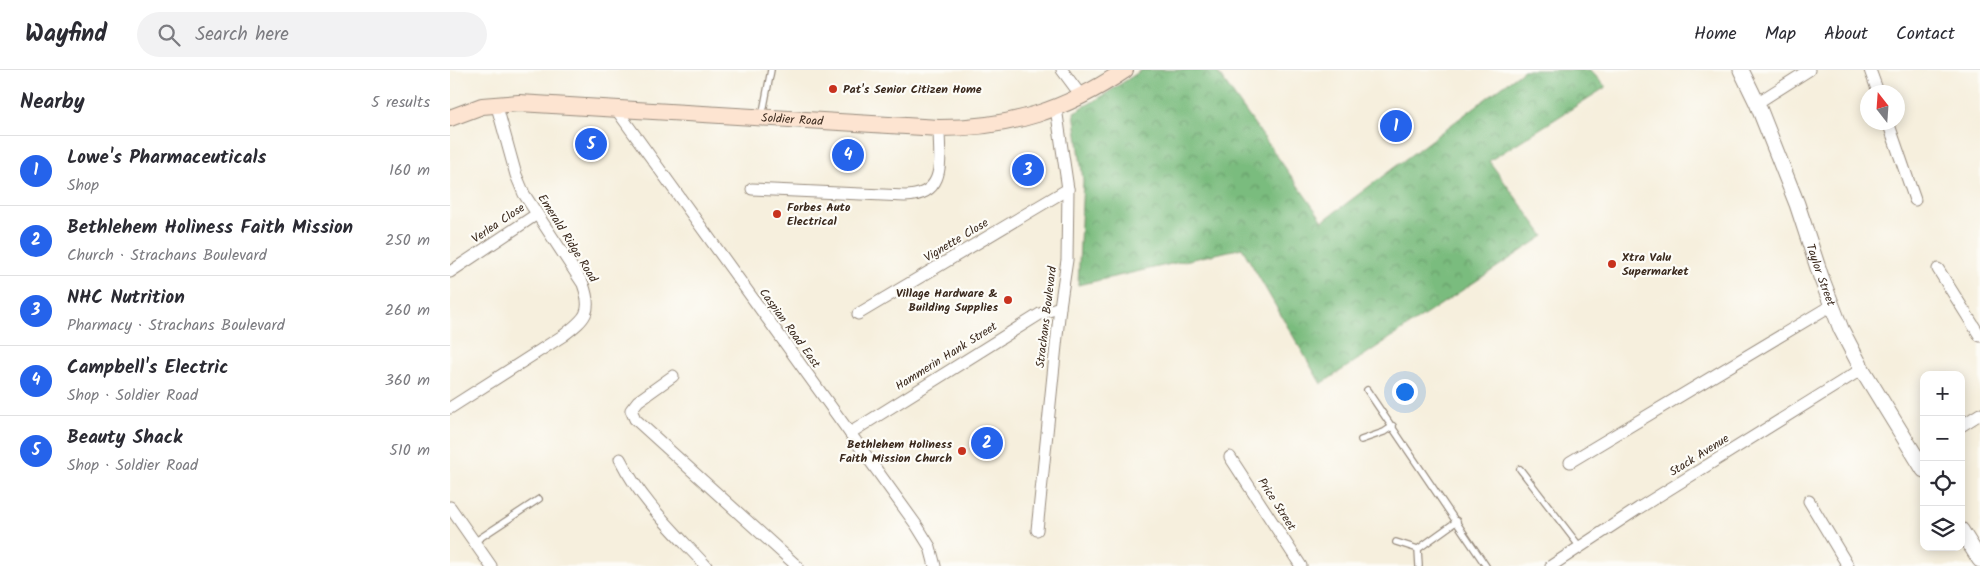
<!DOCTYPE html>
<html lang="en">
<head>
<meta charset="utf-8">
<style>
  body { margin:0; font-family:Kalam,sans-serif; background:#f2f2f3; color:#2b2b33 }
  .controls { position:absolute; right:15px; bottom:15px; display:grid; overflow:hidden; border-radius:10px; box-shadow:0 2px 12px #0003 }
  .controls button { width:45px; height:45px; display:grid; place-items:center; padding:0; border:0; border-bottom:1px solid #e1e1e2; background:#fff; color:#2b2b33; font:25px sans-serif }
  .compass { position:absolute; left:1410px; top:15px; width:45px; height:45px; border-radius:50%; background:#fff; box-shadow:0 2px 12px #0003; rotate:343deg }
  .you { position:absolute; left:954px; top:321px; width:18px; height:18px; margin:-12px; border:4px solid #fff; border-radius:50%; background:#1a73e8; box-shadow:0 0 0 8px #1a73e833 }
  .badge { display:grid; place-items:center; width:32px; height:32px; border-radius:50%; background:#2563eb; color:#fff; font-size:16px; font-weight:700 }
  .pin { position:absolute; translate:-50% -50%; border:2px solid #fff; box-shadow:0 1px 5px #0006 }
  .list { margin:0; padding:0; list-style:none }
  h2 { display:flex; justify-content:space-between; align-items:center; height:65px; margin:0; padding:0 20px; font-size:21px }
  h2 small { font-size:16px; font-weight:400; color:#7c7c81 }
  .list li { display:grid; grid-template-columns:32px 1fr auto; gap:15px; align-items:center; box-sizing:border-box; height:70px; padding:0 20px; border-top:1px solid #e1e1e2 }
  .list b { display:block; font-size:19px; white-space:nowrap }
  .list p { margin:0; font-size:16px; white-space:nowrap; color:#7c7c81 }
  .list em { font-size:16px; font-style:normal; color:#7c7c81 }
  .icon { flex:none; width:28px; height:28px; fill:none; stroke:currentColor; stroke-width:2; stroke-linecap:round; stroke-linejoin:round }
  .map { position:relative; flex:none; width:1530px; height:496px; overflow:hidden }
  header { display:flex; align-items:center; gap:30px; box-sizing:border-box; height:70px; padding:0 25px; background:#fff; border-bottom:1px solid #e1e1e2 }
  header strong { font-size:24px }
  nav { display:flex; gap:28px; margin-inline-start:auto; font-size:18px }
  .search { width:350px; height:45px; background:#f2f2f3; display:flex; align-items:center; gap:12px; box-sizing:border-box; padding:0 18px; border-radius:28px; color:#7c7c81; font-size:19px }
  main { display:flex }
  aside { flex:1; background:#fff }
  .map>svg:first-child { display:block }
  .forest { fill:url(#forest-crowns); stroke:#5a734e }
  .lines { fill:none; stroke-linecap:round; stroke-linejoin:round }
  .service-casing { stroke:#988c7e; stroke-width:8 }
  .minor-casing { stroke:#988c7e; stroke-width:13 }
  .tertiary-casing { stroke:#988c7e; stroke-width:17 }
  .secondary-casing { stroke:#988c7e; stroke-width:18 }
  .service { stroke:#fff; stroke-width:5.5 }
  .minor { stroke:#fff; stroke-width:11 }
  .tertiary { stroke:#fff; stroke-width:15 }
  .secondary { stroke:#fde4d1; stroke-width:16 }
  .poi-dot { fill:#c8321e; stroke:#fdfcf7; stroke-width:2 }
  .labels { text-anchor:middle; stroke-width:4.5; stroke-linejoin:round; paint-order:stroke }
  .poi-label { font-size:12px; font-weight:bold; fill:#3b2a1e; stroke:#fdfcf7; text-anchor:start }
  .street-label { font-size:12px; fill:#3b2a1e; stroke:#fdfcf7 }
</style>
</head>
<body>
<header>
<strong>Wayfind</strong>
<div class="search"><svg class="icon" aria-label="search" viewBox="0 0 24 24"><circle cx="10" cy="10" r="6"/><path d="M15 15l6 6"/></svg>Search here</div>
<nav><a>Home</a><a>Map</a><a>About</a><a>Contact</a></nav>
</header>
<main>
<aside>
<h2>Nearby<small>5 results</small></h2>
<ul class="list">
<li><span class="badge">1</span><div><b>Lowe's Pharmaceuticals</b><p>Shop</p></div><em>160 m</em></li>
<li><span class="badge">2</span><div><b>Bethlehem Holiness Faith Mission</b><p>Church · Strachans Boulevard</p></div><em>250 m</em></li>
<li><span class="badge">3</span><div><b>NHC Nutrition</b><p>Pharmacy · Strachans Boulevard</p></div><em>260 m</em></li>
<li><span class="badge">4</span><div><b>Campbell's Electric</b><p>Shop · Soldier Road</p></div><em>360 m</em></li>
<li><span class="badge">5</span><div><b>Beauty Shack</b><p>Shop · Soldier Road</p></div><em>510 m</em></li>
</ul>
</aside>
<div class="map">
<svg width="1530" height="496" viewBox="0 0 1530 496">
  <defs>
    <pattern id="forest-crowns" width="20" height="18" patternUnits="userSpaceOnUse" patternTransform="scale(1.25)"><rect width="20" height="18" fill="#7abc7e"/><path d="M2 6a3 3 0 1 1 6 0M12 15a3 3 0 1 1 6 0" fill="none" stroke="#659967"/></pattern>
  </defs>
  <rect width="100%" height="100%" fill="#fdfcf7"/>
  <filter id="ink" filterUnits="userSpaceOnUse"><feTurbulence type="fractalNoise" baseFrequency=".02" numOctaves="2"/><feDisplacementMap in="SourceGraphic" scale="10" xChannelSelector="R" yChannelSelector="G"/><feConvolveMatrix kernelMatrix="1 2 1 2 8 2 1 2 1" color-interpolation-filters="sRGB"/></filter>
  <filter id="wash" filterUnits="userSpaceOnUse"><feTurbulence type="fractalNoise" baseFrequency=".0096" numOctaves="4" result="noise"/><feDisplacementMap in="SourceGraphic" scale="20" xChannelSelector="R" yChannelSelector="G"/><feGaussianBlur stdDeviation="1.12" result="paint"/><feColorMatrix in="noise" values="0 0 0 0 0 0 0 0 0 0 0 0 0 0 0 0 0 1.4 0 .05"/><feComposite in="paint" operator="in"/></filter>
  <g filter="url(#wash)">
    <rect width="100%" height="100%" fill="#f6efdd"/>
    <path class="forest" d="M692,0h74l107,151 201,-151h66l16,17 -117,74 55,75 -223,148 -79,-136 -164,37 5,-105 -9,-68 22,-12z"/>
  </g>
  <g filter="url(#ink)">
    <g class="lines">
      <g class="service-casing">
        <g id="service">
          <path d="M312,47l9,-47"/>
          <path d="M917,320l119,176"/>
          <path d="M911,370l23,-8 9,-6"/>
          <path d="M1070,399l60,78"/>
          <path d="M24,472l65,-43"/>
          <path d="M946,472l22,7 39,-28"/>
          <path d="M968,479l1,17"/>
        </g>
      </g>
      <g class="minor-casing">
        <g id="minor">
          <path d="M612,0l20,27"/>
          <path d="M1420,0l8,22"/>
          <path d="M1307,33l52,-33"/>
          <path d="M166,39l301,417 13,21 5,19"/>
          <path d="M1438,52l27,78"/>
          <path d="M302,119l153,7c43,-1 34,-37 34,-68"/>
          <path d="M1488,199l42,67"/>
          <path d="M0,202l87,-58"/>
          <path d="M408,244l210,-125"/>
          <path d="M223,306l-35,25 -7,9 4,9 162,147"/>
          <path d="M0,338l114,-73c22,-17 29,-23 19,-51l-59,-90 -8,-19 -20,-72"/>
          <path d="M1511,356l19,-12"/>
          <path d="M400,363l190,-119 20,-7"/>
          <path d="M780,387l71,109"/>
          <path d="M170,389c21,42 55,73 86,107"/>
          <path d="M1120,392l262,-157"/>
          <path d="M1359,431l39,65"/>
          <path d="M0,437l41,59"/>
          <path d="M587,460l23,-223 7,-47 1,-71 -12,-81"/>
          <path d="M1101,496l88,-58 223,-139"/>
        </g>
      </g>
      <g class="tertiary-casing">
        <g id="tertiary">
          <path id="s1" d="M1291,0l16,33 40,101 24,73 20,52 21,40 62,101"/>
          <path d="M1511,460l19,30"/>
        </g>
      </g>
      <g class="secondary-casing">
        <g id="secondary">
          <path id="s2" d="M0,48l32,-12 37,-3 420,25c72,0 127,-18 186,-58"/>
        </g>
      </g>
      <use href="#service" class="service"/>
      <use href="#minor" class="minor"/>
      <use href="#tertiary" class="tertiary"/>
      <use href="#secondary" class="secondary"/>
    </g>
  </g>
  <g class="poi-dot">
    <circle cx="383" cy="19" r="5"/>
    <circle cx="327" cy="144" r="5"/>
    <circle cx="1162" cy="194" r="5"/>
    <circle cx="558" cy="230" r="5"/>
    <circle cx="512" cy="381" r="5"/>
  </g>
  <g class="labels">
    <g class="poi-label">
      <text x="393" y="23">Pat's Senior Citizen Home</text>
      <text x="337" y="141">Forbes Auto<tspan x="337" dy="14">Electrical</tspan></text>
      <text x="1172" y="191">Xtra Valu<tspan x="1172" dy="14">Supermarket</tspan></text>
      <text x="548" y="227" text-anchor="end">Village Hardware &amp;<tspan x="548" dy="14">Building Supplies</tspan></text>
      <text x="502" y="378" text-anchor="end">Bethlehem Holiness<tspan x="502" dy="14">Faith Mission Church</tspan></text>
    </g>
    <g class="street-label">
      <text dy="4" stroke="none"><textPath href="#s2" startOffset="345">Soldier Road</textPath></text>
      <text transform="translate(48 153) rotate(-34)" y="4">Verlea Close</text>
      <text transform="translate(118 168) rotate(58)" y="4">Emerald Ridge Road</text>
      <text transform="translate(506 170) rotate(-31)" y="4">Vignette Close</text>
      <text dy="4" stroke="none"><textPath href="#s1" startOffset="220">Taylor Street</textPath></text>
      <text transform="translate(596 247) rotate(-83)" y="4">Strachans Boulevard</text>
      <text transform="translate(340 258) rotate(54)" y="4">Caspian Road East</text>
      <text transform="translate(496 286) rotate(-32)" y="4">Hammerin Hank Street</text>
      <text transform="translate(1249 385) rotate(-32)" y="4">Stack Avenue</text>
      <text transform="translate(827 434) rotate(57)" y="4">Price Street</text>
    </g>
  </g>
</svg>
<div class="controls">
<button>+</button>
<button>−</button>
<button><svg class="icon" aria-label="locate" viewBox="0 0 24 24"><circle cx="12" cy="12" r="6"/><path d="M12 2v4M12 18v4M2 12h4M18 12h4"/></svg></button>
<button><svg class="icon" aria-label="layers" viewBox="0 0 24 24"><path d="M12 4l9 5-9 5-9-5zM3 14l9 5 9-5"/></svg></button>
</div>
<svg class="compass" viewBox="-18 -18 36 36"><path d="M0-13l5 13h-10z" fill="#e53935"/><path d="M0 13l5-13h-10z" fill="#7c7c81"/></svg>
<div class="you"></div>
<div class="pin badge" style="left:946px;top:56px">1</div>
<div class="pin badge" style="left:537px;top:373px">2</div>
<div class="pin badge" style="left:578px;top:100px">3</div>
<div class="pin badge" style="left:398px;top:85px">4</div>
<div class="pin badge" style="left:141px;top:74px">5</div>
</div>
</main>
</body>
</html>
